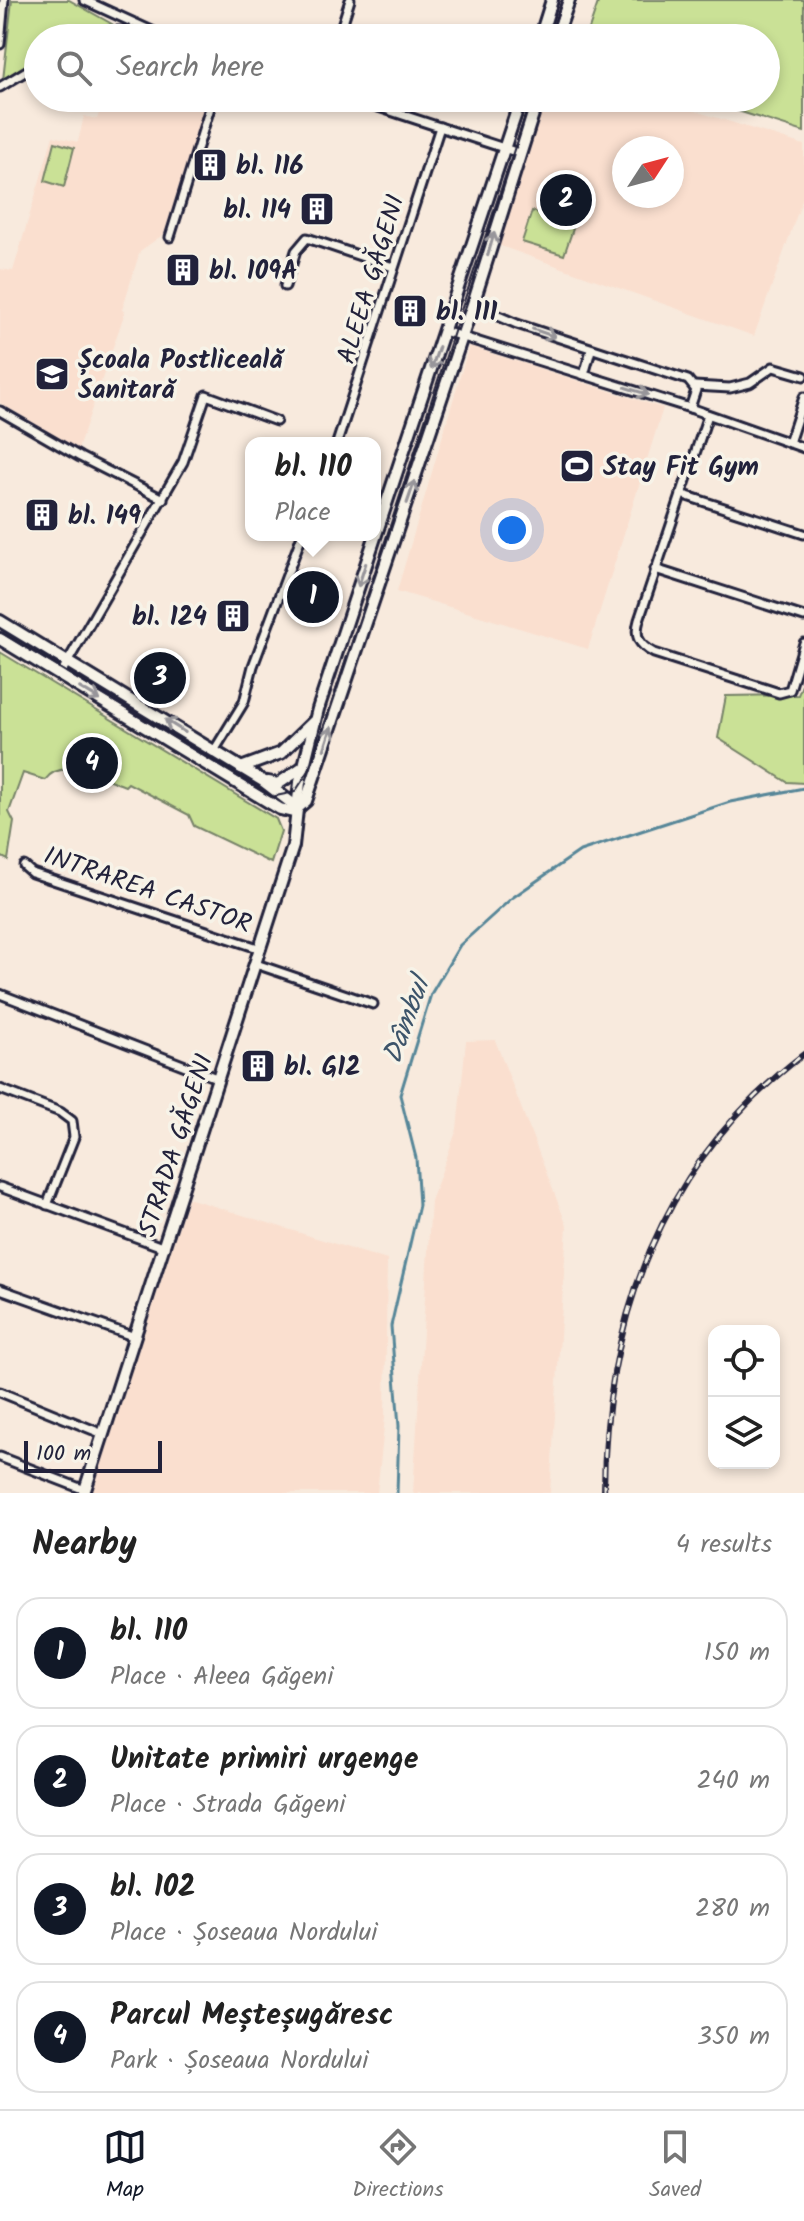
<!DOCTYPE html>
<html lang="en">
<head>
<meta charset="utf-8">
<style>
  body { margin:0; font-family:Kalam,sans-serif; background:#f6f6f6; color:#222 }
  .controls { position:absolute; right:24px; bottom:24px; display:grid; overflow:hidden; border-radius:16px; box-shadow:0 4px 12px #0003 }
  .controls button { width:72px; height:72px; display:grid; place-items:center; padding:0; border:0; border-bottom:2px solid #e0e0e0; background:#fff; color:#222; font:40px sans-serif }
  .compass { position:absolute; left:612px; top:136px; width:72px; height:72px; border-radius:50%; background:#fff; box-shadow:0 4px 12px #0003; rotate:54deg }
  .scale { position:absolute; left:24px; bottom:20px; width:138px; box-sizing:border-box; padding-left:8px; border:4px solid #22223b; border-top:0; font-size:22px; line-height:28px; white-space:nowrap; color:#22223b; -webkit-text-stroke:6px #f7f3e8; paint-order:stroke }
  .you { position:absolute; left:512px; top:530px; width:28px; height:28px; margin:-20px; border:6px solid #fff; border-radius:50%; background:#1a73e8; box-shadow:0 0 0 12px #1a73e833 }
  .badge { display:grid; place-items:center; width:52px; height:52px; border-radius:50%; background:#111827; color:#fff; font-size:26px; font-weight:700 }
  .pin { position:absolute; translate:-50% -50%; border:4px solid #fff; box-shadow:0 2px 8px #0006 }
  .popup { position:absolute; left:245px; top:437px; width:136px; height:104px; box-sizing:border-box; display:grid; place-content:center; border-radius:16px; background:#fff; filter:drop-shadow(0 2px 6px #0005); font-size:26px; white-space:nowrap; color:#767676 }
  .popup b { font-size:30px; color:#222 }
  .popup::after { content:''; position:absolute; left:50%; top:100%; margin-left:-16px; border:16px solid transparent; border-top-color:#fff }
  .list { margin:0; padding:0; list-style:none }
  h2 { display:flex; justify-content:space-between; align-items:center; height:104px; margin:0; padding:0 32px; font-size:34px }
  h2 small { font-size:26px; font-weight:400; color:#767676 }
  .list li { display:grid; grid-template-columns:52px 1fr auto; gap:24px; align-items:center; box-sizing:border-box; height:112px; margin:0 16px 16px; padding:0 16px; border:2px solid #e0e0e0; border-radius:24px }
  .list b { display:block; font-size:30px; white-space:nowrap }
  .list p { margin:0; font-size:26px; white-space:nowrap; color:#767676 }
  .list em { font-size:26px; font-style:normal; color:#767676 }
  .icon { flex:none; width:44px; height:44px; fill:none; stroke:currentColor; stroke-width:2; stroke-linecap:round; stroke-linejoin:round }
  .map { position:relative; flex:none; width:804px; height:1493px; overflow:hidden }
  .search { position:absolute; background:#fff; box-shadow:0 4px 12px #0003; left:24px; right:24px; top:24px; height:88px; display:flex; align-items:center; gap:20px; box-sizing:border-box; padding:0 28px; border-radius:44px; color:#767676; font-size:30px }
  .sheet { height:616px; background:#fff }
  nav { display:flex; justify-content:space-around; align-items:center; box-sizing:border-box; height:112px; border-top:2px solid #e0e0e0; background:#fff; font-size:22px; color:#767676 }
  nav a { display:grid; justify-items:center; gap:4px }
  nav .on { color:#111827 }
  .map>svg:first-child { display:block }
  .built { fill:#fadfcf; fill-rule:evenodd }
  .green { fill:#cae196; stroke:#768268; stroke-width:2 }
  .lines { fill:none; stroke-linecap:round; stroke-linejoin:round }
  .stream { stroke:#568698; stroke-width:3 }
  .minor-casing { stroke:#22223b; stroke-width:13 }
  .secondary-casing { stroke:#22223b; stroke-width:16 }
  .minor { stroke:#f7f3e8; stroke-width:7 }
  .secondary { stroke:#f7f3e8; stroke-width:10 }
  .tram { stroke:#22223b; stroke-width:2 }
  .rail-casing { stroke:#22223b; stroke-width:6 }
  .rail { stroke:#f7f3e8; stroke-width:3; stroke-dasharray:9; stroke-linecap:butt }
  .oneway { stroke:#97959a }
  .labels { text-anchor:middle; stroke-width:7; stroke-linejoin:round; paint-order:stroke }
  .poi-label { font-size:26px; font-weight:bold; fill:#22223b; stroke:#f7f3e8; text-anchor:start }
  .street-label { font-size:26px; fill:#22223b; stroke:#f7f3e8 }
  .water-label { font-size:28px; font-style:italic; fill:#3c546a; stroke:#f7f3e8 }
</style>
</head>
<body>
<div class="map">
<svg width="804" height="1493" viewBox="0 0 804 1493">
  <rect width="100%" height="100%" fill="#f8eadd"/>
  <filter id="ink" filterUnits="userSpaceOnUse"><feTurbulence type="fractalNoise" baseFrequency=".0125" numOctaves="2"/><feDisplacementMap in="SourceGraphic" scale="16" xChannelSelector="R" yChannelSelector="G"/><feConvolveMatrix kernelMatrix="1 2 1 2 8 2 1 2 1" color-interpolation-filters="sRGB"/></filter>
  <g filter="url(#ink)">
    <g class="built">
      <path d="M104,98h103l-43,136 -24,17 -18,59 3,2 -47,137 -78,-46v-134l13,2 40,-135 25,6 6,-26 13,3z"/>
      <path d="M544,98h110l150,47v50l-50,141 -259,-92zM624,148h48v48h-48z"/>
      <path d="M469,346l194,62 -75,241 -191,-58z"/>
      <path d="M495,1040l72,186 -17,267h-137l18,-292 26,-72 9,-88z"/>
      <path d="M188,1198l199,62 -2,157 -8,76h-285z"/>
    </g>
    <g class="green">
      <path d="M12,0h57l43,24 -40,14h-34v19l-35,23z"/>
      <path d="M599,0h205v132l-107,-34h69v-60h-180z"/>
      <path d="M55,142l19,6 -10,39 -19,-6z"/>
      <path d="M532,211l43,12 -11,32 -42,-13z"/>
      <path d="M0,652l276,167 5,12 -10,32 -77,-37 -5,-11 -61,-32 -3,3c-22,-8 -63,-30 -80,-6l-22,-7 -14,39 5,10 -6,38 -8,-4z"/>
      <path d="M804,680v103l-17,-1 -69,-44 8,-42 72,-1z"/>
    </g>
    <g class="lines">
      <path class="stream" d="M397,1493l2,-67 -8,-100 28,-121 -3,-47 -16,-63 31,-101 29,-49 52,-47 68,-47 150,-49 74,-14"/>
      <g class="minor-casing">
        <g id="minor">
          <path d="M84,0l83,38"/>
          <path d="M87,38l30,-7 26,1"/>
          <path d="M338,38l12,-38"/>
          <path d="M0,44l4,-44"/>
          <path d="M0,87l38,-23"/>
          <path d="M351,98l168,55"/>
          <path d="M170,237l43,-139"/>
          <path d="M285,286l11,-35 11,-13 86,29"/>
          <path d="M475,298l21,17 21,9 171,56 8,10 -6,18"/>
          <path d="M444,331l246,77 114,40"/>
          <path d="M584,375l7,-25"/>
          <path d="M694,386l36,2 20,-5 23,-16 31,9"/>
          <path d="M0,411l80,46 83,42"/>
          <path d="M708,415l-69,205c-5,17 0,25 15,33l125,40 11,-3 14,-47"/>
          <path d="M337,443l103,-316"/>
          <path d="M789,443l15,-46"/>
          <path d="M681,494l123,40"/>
          <path d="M655,569l149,48"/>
          <path d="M60,675l123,-213 23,-67 70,26"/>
          <path d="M214,751l30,-49 9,-36 49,-131"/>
          <path d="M24,866l8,7 229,76"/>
          <path d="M256,964l117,40"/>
          <path d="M0,994l219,85"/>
          <path d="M0,1089l60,23 12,9 2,16 -27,68"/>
          <path d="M0,1187l165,61"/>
          <path d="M0,1289l135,48"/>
          <path d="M0,1392l103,42"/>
          <path d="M0,1457l85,33"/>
        </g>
      </g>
      <g class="secondary-casing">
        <g id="secondary">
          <path d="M540,38l12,-38"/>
          <path d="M556,38l13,-38"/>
          <path d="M0,621l263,160 35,27"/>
          <path d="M0,639l280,170 13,3 13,-11 169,-503 63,-200"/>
          <path d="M241,768l40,-15 32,-31"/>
          <path d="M268,782l10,2 25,-17"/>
          <path d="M84,1493l209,-647 7,-64 18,-73 203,-611"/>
        </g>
      </g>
      <use href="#minor" class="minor"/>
      <use href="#secondary" class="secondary"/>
      <g class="tram">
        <path d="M550,38l12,-38"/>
        <path d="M0,632l271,165 24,-5 15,-23 221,-671"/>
      </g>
      <g class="rail-casing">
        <path id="rail" d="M604,1493c0,-174 58,-331 200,-439"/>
      </g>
      <use href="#rail" class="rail"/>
    </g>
    <defs><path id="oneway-shaft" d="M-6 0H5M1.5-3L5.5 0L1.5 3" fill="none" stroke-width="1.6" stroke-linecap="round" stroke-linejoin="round" transform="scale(2)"/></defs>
    <g class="oneway">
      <use href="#oneway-shaft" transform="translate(491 244) rotate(-74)"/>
      <use href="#oneway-shaft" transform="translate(544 333) rotate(19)"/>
      <use href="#oneway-shaft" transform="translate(435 358) rotate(109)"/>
      <use href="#oneway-shaft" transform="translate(637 391) rotate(17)"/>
      <use href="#oneway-shaft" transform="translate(411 492) rotate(-71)"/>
      <use href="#oneway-shaft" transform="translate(362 575) rotate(108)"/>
      <use href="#oneway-shaft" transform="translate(90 694) rotate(31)"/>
      <use href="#oneway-shaft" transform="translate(175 726) rotate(-148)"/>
      <use href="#oneway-shaft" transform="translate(328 738) rotate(-72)"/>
    </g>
  </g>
  <defs>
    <g id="building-square" transform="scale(1.8)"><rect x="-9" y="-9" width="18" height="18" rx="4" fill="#22223b" stroke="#f7f3e8"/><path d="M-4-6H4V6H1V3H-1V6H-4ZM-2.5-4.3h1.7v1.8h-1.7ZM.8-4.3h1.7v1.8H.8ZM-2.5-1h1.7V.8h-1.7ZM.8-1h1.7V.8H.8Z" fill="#fff"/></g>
    <g id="school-square" transform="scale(1.8)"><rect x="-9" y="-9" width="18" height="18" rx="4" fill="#22223b" stroke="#f7f3e8"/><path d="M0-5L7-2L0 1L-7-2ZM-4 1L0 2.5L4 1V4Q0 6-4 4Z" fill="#fff"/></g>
    <g id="stadium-square" transform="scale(1.8)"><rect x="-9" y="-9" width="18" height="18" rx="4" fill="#22223b" stroke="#f7f3e8"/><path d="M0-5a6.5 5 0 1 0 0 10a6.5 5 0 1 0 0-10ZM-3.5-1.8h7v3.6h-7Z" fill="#fff"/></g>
  </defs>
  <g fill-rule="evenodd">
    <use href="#building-square" x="210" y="165"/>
    <use href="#building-square" x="317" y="209"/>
    <use href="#building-square" x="183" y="270"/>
    <use href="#building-square" x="410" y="311"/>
    <use href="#school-square" x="52" y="374"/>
    <use href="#stadium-square" x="577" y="466"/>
    <use href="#building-square" x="42" y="515"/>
    <use href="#building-square" x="233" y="616"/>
    <use href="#building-square" x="258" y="1066"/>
  </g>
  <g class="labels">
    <g class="poi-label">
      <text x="236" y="174">bl. 116</text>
      <text x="291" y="218" text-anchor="end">bl. 114</text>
      <text x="209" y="279">bl. 109A</text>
      <text x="436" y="320">bl. 111</text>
      <text x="78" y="368">Școala Postliceală<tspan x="78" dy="30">Sanitară</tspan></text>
      <text x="603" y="475">Stay Fit Gym</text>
      <text x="68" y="524">bl. 149</text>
      <text x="207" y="625" text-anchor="end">bl. 124</text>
      <text x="284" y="1075">bl. G12</text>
    </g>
    <g class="street-label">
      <text transform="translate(370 279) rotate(-73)" y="9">ALEEA GĂGENI</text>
      <text transform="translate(148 889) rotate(19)" y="9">INTRAREA CASTOR</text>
      <text transform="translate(175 1145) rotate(-72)" y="9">STRADA GĂGENI</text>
    </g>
    <g class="water-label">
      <text transform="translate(405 1020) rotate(-70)" y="10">Dâmbul</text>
    </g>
  </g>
</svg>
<div class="controls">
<button><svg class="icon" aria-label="locate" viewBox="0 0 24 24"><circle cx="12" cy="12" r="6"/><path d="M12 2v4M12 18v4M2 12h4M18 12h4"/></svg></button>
<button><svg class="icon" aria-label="layers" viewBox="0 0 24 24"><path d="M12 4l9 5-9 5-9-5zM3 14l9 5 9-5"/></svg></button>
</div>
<svg class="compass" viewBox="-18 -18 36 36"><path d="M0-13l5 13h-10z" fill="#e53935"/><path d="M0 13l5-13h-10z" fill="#767676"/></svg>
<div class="scale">100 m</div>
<div class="you"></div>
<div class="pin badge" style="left:313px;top:597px">1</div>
<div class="popup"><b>bl. 110</b>Place</div>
<div class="pin badge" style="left:566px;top:200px">2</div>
<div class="pin badge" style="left:160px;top:678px">3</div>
<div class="pin badge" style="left:92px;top:763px">4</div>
<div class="search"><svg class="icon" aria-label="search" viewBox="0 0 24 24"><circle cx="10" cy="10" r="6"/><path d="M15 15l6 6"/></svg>Search here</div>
</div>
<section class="sheet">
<h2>Nearby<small>4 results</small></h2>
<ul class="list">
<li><span class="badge">1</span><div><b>bl. 110</b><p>Place · Aleea Găgeni</p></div><em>150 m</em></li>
<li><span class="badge">2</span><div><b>Unitate primiri urgenge</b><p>Place · Strada Găgeni</p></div><em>240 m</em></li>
<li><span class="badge">3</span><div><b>bl. 102</b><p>Place · Șoseaua Nordului</p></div><em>280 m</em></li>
<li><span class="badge">4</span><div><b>Parcul Meșteșugăresc</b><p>Park · Șoseaua Nordului</p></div><em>350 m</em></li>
</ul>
</section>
<nav>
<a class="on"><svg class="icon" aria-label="map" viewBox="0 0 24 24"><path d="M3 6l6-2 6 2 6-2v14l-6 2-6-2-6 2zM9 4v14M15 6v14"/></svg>Map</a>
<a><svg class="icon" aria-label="directions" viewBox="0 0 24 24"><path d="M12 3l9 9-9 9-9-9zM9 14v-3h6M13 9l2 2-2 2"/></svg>Directions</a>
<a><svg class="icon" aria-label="saved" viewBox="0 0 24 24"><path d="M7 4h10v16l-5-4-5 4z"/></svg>Saved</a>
</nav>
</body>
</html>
